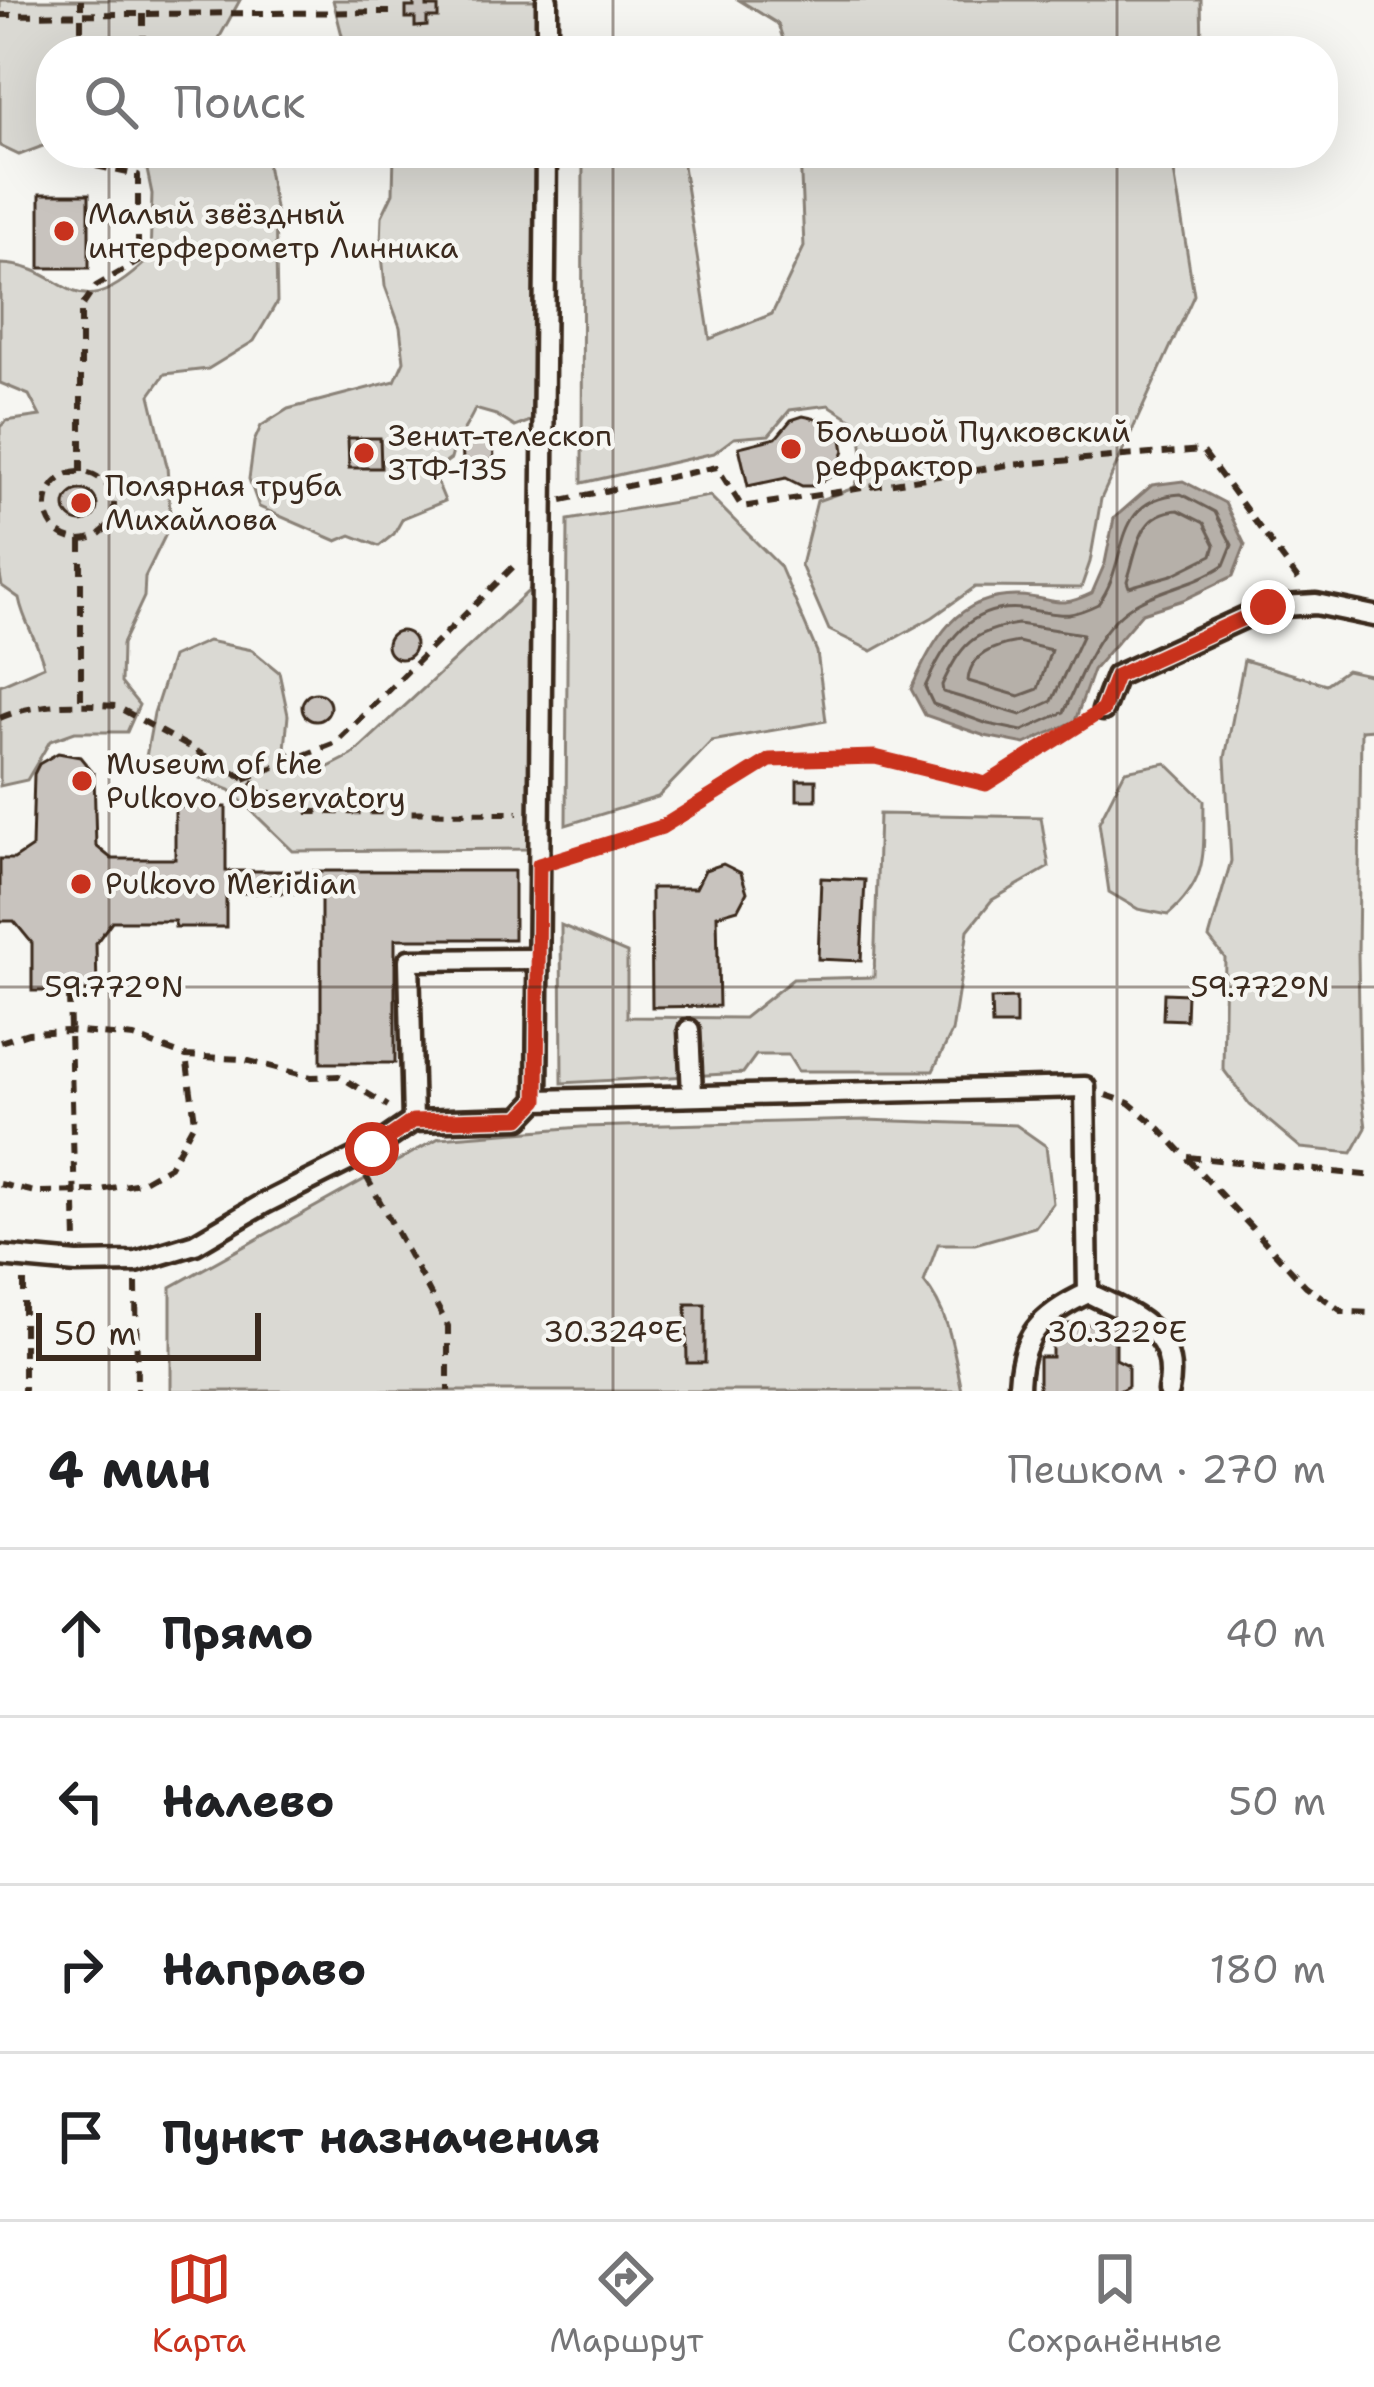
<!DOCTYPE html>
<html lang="ru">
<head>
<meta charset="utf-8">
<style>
  body { margin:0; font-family:"Shantell Sans",sans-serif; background:#f6f6f6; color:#202124 }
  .scale { position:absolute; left:36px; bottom:30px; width:225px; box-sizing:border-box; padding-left:12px; border:6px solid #3b2a1e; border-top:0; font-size:33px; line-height:42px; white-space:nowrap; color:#3b2a1e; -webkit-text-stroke:9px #f6f6f2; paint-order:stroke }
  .stop { position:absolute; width:36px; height:36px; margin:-27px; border:9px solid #c8321e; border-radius:50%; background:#fff }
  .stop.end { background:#c8321e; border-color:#fff; box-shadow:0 3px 12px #0008 }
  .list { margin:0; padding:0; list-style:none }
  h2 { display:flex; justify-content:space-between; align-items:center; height:156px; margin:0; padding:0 48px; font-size:51px }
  h2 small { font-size:39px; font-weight:400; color:#757577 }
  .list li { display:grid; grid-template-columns:78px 1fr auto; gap:36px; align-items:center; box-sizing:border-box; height:168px; padding:0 48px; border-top:3px solid #e0e0e0 }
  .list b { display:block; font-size:45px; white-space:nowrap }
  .list em { font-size:39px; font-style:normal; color:#757577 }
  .icon { flex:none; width:66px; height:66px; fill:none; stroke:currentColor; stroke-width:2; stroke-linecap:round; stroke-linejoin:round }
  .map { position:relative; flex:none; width:1374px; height:1391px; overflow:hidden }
  .search { position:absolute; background:#fff; box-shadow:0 12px 48px #0002; left:36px; right:36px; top:36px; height:132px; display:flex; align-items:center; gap:30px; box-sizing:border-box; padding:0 42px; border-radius:48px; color:#757577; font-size:45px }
  .sheet { height:828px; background:#fff }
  nav { display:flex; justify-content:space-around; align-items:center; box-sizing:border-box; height:168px; border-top:3px solid #e0e0e0; background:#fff; font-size:33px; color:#757577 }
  nav a { display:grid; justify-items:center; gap:6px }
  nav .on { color:#c8321e }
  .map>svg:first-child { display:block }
  .green { fill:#dad9d3; stroke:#8a8278; stroke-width:3 }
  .water { fill:#b6b0a9; stroke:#857a71; stroke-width:3 }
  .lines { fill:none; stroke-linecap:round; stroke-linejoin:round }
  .shore { stroke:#6c6056; stroke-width:3 }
  .building { fill:#c8c3be; stroke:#3b2a1e; stroke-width:3 }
  .service-casing { stroke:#3b2a1e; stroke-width:27 }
  .path { stroke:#3b2a1e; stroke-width:6; stroke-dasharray:12 9; stroke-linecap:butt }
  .service { stroke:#f6f6f2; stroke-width:18 }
  .route { stroke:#c8321e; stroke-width:15 }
  .ticks { fill:none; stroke:#3b2a1e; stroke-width:3; stroke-opacity:0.45 }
  .poi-dot { fill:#c8321e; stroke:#f6f6f2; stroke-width:4.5 }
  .labels { text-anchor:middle; stroke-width:9; stroke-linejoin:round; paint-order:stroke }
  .poi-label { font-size:30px; fill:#3b2a1e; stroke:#f6f6f2; text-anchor:start }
  .ticks-label { font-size:30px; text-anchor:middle; fill:#3b2a1e; stroke:#f6f6f2; stroke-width:9; stroke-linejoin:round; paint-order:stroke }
</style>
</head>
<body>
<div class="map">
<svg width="1374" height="1391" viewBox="0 0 1374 1391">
  <rect width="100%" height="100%" fill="#f6f6f2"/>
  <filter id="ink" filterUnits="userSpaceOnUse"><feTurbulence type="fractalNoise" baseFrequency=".00833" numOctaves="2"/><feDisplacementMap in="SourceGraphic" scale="24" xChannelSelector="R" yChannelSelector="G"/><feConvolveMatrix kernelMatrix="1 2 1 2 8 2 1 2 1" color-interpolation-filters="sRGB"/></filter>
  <g filter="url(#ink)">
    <g class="green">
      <path d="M0,0h240l-28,51h-161v92l-32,12 -19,-9z"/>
      <path d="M333,0h216l1,51h-204z"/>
      <path d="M739,0h462l1,46 -7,5h-408l-9,-27z"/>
      <path d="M119,153h146l10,55 2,94 -23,39 -46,28 -43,5 -15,21 17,71 3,47 -5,23 -20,41 -1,20 -22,47 -1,39 18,22 -12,27h-52l-25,9 -23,39 -27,6v-101l44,-19c-7,-28 -20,-42 -25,-68l-17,-12 -2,-11v-148l6,-6 34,-5 -11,-21 -29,-12v-119c72,1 69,72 150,-6l2,-64 -6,-29z"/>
      <path d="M394,153h156l1,241 -18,26 -18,7 -19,-12 -21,-6c-8,19 -20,30 -24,50l-18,13 12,29 -42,17 -9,16 -15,12 -28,-11 -14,6 -78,-34 -10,-28 5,-37 7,-16 27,-17 107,-28 9,-20 -4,-34 -15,-41 -4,-42 1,-28 11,-23z"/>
      <path d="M583,153h98l29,186 62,-25 32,-67 -4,-94h371l23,142 -93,204 -11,63 -9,26 -106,-1 -42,30 -61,34 -43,-21 -28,-65 16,-64 37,-13 10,-23 -4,-40 -31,-20 -39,5 -21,25 -35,3 -20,15 -132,30z"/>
      <path d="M710,496l70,70 37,86 9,69 -114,20 -54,56 -92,28 2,-305z"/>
      <path d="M536,584l-5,265 -238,2 -63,-61 -84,-33 8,-44 18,-56 36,-16 44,9 27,22 9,43 -3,34 30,25 37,-19z"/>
      <path d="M1244,660l82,24 20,-14 28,6v53l-13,1 -3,223 2,126 6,49 -14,25 -51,-5 -51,-43 -27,-36 2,-111 -16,-20 22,-77 -6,-103z"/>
      <path d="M1166,763l38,37c-1,52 6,78 -36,115l-30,-6 -29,-17 -10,-70 26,-51z"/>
      <path d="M879,814l162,3 8,50 -57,33 -24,30 -16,102 -19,39h-135l-10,-16h-32l-13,18 -181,10 -1,-158 66,28v64l117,1 49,-39 81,-2z"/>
      <path d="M865,1120l151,5 30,21 7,57 -18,24 -60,17h-37l-14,38c26,31 30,71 38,109h-791v-104l268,-149 143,-11z"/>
    </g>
    <path class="water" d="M1183,481l42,22 20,42 -12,31 -50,24 -41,13 -49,57 -18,51 -50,23 -40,-8 -60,-21 -14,-26c23,-49 44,-94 107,-93 36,1 37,15 74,-3l13,-30 9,-45 38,-33z"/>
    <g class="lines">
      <g class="shore">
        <path d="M1181,494l34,18 17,33 -8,20c-28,19 -61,23 -87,38 -40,22 -55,71 -73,109l-42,19 -34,-7 -55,-20 -8,-17c20,-43 43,-84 98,-78 37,4 40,12 75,-5 33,-43 11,-105 83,-110z"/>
        <path d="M1178,510l26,13 11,22 -3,10 -40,20 -43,12 -2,-6c11,-31 10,-68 51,-71z"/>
        <path d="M1018,624l65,10 -31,67 -31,14 -78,-23 -1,-7c19,-40 30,-54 76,-61z"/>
        <path d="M1018,642l33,8 -13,39 -19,7 -51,-15c2,-27 26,-35 50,-39z"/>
      </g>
    </g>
    <g class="building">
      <path d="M414,1h13v6h11v11h-11v8l-12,1v-9h-9v-11h8z"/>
      <rect x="40" y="194" width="49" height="74"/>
      <path d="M803,416l23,5 16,18 2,12 -9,23 -21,12h-12l-16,-8 -38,8 -9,-39 37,-9 15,-18z"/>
      <path d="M348,438h32l1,30h-32z"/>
      <path d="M493,438l1,22 -31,1 -1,-22z"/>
      <circle cx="81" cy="506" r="16"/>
      <circle cx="401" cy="645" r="14"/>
      <circle cx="316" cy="707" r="14"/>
      <path d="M58,753l22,4 14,17 2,72 16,13h63v-52h51v64h288v68h-119v124h-74v-170h-95v34h-51v-6h-63l-16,22 1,48h-65v-48l-18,-22h-14v-62h14l18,-12 2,-73 5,-10z"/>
      <rect x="797" y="780" width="19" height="20"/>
      <path d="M723,864l18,9 6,19 -9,17 -21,6 2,91 -67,1 -1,-119h45l9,-18z"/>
      <path d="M821,878l44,2 -4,81 -43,-2z"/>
      <path d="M1164,993l23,1 -1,26 -23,-1z"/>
      <path d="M1016,998v27h-24l-1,-26z"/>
      <path d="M686,1304h19v59h-18z"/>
      <path d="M1052,1324h64v35l12,6v21l-9,5h-80v-34h13z"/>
    </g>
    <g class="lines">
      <g class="service-casing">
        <g id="service">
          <path d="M547,51v-51"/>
          <path d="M1103,710l13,-34 151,-69 49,-3 58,12"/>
          <path d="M689,1030l3,64"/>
          <path d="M537,1100l548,-13 3,206"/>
          <path d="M413,1121l-4,-161 129,-1"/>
          <path d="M0,1256l77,7 59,-1 59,-18 68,-40 109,-55 41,-28 107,-3 17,-18 9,-947"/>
          <path d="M1088,1293c44,21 93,39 80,98"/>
          <path d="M1019,1391c0,-54 21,-76 69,-98"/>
        </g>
      </g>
      <g class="path">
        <path d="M143,14v36"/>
        <path d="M0,15l394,-3"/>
        <path d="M81,51v-51"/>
        <path d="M81,472v-164l15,-22 42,-24v-87l-57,-12v-10"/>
        <circle cx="80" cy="506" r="34"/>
        <path d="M562,500l155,-33 25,40 266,-42 194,-15 98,132"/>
        <path d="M81,540v164"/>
        <path d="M0,718c36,-16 78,-14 116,-12l189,106 213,1"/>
        <path d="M244,779l91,-36 184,-182"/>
        <path d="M560,859l102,-32 108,-67 105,-3 111,27 98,-62"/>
        <path d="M69,995l7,246"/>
        <path d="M0,1042l28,-9 41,-2 65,6 52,19 55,3 70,18 28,-1 49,30"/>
        <path d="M1106,1095l23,8 31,26 146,157 37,26 31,1"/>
        <path d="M1188,1157l186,19"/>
        <path d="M366,1176l82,150v65"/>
        <path d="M0,1184l35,8 60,-1 45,-8 30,-17 25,-45 -9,-65"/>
        <path d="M24,1281v110"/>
        <path d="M136,1283l1,108"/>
      </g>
      <use href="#service" class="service"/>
    </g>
  </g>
  <g class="lines" filter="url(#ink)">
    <path class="route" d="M372,1149l41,-28 107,-3 17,-18 2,-235 123,-38 108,-67 105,-3 111,27 117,-74 13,-34 152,-69"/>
  </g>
  <path class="ticks" d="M109,0v51M613,0v51M1117,0v51M109,153v1238M613,153v1238M1117,153v1238M0,987h1374"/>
  <g class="poi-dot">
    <circle cx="64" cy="231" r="12"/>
    <circle cx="791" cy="449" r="12"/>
    <circle cx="364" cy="453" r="12"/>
    <circle cx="81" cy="503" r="12"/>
    <circle cx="82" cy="781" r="12"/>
    <circle cx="81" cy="884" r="12"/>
  </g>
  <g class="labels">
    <g class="poi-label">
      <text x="88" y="224">Малый звёздный<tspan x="88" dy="34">интерферометр Линника</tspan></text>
      <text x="815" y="442">Большой Пулковский<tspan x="815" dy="34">рефрактор</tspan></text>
      <text x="388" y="446">Зенит-телескоп<tspan x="388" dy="34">ЗТФ-135</tspan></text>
      <text x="105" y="496">Полярная труба<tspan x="105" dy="34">Михайлова</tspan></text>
      <text x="106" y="774">Museum of the<tspan x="106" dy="34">Pulkovo Observatory</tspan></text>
      <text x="105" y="894">Pulkovo Meridian</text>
    </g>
  </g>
  <g class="ticks-label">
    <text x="1260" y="997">59.772°N</text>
    <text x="114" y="997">59.772°N</text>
    <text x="613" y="1342">30.324°E</text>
    <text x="1117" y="1342">30.322°E</text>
  </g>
</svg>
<div class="scale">50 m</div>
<div class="stop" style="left:372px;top:1149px"></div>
<div class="stop end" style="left:1268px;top:607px"></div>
<div class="search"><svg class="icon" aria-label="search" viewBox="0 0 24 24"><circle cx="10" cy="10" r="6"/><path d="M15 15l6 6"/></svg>Поиск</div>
</div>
<section class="sheet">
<h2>4 мин<small>Пешком · 270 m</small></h2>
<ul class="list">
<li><svg class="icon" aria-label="ahead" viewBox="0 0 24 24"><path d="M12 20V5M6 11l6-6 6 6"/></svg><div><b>Прямо</b></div><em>40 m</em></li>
<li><svg class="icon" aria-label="left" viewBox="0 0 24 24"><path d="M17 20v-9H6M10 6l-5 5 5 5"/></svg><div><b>Налево</b></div><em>50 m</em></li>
<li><svg class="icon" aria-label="right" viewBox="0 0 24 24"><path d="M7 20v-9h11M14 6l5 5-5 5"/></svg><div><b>Направо</b></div><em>180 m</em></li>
<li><svg class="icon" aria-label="arrive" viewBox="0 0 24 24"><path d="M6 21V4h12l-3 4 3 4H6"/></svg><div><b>Пункт назначения</b></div></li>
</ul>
</section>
<nav>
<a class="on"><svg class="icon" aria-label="map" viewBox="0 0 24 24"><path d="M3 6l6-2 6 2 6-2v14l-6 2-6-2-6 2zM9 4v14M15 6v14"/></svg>Карта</a>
<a><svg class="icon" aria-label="directions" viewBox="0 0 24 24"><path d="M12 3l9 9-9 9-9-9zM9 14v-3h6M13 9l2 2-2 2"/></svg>Маршрут</a>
<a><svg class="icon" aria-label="saved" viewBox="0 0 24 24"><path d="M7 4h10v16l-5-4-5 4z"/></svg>Сохранённые</a>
</nav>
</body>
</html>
